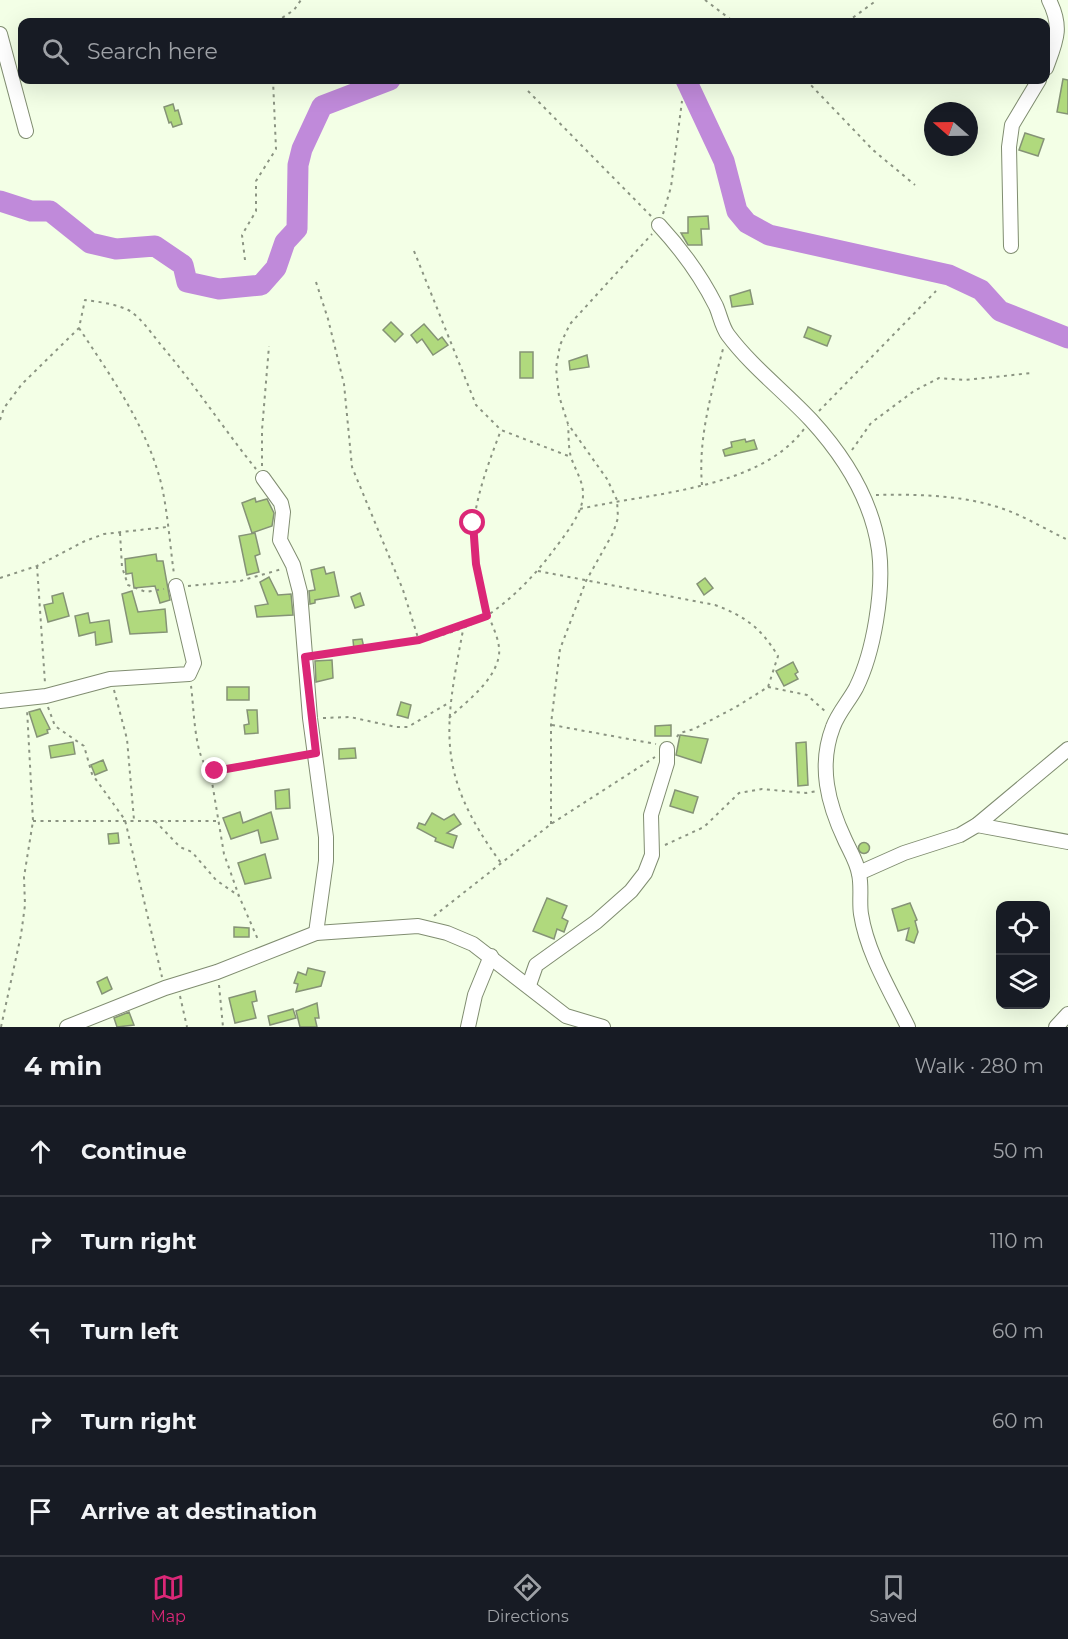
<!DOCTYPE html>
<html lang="en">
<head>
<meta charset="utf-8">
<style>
  body { margin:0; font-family:Montserrat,sans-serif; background:#242831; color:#f1f3f6 }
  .controls { position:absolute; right:18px; bottom:18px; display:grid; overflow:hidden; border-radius:12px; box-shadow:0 6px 24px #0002 }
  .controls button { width:54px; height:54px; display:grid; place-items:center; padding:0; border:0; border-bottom:2px solid #363941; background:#171b24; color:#f1f3f6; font:30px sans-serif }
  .compass { position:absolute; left:924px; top:102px; width:54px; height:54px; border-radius:50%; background:#171b24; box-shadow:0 6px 24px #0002; rotate:290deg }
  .stop { position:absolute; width:18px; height:18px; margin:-14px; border:4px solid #db2777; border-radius:50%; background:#fff }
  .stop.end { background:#db2777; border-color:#fff; box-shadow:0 2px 6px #0008 }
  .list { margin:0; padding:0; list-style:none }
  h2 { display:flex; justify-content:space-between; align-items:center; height:78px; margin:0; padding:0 24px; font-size:26px }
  h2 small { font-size:20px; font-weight:400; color:#9ea1a6 }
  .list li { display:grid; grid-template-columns:39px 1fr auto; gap:18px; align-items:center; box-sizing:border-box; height:90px; padding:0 24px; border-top:2px solid #363941 }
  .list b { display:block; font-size:22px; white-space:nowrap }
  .list em { font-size:20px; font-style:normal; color:#9ea1a6 }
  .icon { flex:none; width:33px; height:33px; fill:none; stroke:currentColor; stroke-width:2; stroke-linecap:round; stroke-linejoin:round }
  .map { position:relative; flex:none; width:1068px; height:1027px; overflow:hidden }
  .search { position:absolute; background:#171b24; box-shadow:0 6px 24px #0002; left:18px; right:18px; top:18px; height:66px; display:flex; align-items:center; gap:15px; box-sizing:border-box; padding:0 21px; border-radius:12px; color:#9ea1a6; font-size:22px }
  .sheet { height:528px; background:#171b24 }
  nav { display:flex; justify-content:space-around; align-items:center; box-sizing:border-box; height:84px; border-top:2px solid #363941; background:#171b24; font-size:16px; color:#9ea1a6 }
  nav a { display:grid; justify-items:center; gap:3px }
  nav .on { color:#db2777 }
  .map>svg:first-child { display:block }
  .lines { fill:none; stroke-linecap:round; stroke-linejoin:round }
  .river { stroke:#c08ada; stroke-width:21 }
  .building { fill:#b0d97d; stroke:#859376; stroke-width:1.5 }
  .minor-casing { stroke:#808d71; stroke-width:16 }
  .path { stroke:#8b9482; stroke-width:2; stroke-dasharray:3 4.5; stroke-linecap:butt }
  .minor { stroke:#fff; stroke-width:14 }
  .route { stroke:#db2777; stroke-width:8 }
</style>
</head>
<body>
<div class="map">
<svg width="1068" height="1027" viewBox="0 0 1068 1027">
  <rect width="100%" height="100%" fill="#f3ffe6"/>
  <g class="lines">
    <g class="river">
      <path d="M686,80l38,81 13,50 10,12 22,12 180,40 32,15 19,21 68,27"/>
      <path d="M0,201l31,10h19l40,32 26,6 39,-3 28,19 4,17 32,7 42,-4 15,-17 9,-26 12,-13 1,-64 4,-16 20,-43 68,-26"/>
    </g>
  </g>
  <g class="building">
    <path d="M1063,79l5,1v34l-11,-2z"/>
    <path d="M173,104l2,7 3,-1 4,14 -9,3 -2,-5 -2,1 -5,-16z"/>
    <path d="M1025,133l19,6 -6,17 -19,-6z"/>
    <path d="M708,216l1,13h-8l1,16h-14l-7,-12h7v-16z"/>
    <path d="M750,290l3,14 -21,3 -2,-11z"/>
    <path d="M391,322l12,12 -8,8 -12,-12z"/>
    <path d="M424,324l14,16 4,-3 6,8 -15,10 -11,-16 -5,4 -6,-8z"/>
    <path d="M808,327l23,9 -4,10 -23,-9z"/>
    <rect x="520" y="352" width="13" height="26"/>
    <path d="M587,355l2,12 -19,3 -1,-9z"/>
    <path d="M745,439l1,3 8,-2 3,9 -32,7 -2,-6 9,-3 -1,-5z"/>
    <path d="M255,498l1,4 11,-3 7,14 -2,13 -20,7 -10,-30z"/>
    <path d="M255,533l5,21 -5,2 4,16 -12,3 -8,-39z"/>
    <path d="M156,554l1,7h6l7,39 -10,3 -5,-17 -21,2 -2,-15 -6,1 -1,-15z"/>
    <path d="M324,567l2,7 8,-2 5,24 -24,4v3l-5,1 -1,-13 6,-1 -4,-20z"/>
    <path d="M269,577l9,18 13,-1 2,21 -36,2 -2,-11 13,-2 -8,-22z"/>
    <path d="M705,578l8,10 -9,7 -7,-11z"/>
    <path d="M132,591l6,21 27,-3 2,23 -37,2 -8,-40z"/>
    <path d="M63,593l6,23 -21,6 -4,-17 9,-2 -1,-7z"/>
    <path d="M360,593l4,12 -9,3 -4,-11z"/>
    <path d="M88,613l2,10 19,-3 3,22 -16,3 -1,-13 -16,4 -4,-20z"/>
    <path d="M362,639l2,9 -10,2 -1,-10z"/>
    <path d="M332,660l1,18 -17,4 -1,-21z"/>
    <path d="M793,662l5,10 -3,2 3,5 -14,7 -8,-15z"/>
    <rect x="227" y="687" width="22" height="13"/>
    <path d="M401,702l10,3 -3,13 -11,-3z"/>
    <path d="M40,709l10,20 -3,1 1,3 -11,4 -8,-25z"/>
    <path d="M247,710h10l1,23 -13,1 -1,-9 5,-1z"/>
    <path d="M671,725v11h-16v-10z"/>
    <path d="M680,735l28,4 -7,24 -25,-8z"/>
    <path d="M73,742l2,12 -24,4 -2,-12z"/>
    <path d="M806,742l2,43 -10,1 -2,-43z"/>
    <path d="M355,748l1,10 -17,1v-10z"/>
    <path d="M103,760l4,10 -12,5 -4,-10z"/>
    <path d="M289,789l1,19 -14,1 -1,-18z"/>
    <path d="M675,790l23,7 -5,16 -23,-7z"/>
    <path d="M240,812l3,11 28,-11 7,27 -17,4 -3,-13 -27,9 -8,-21z"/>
    <path d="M432,813l12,7 10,-6 7,10 -14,9 10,3 -4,12 -18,-7 1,-3 -19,-10 2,-5 6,2z"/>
    <path d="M118,833l1,10 -10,1 -1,-10z"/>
    <circle cx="864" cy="848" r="5.5"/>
    <path d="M265,854l6,24 -26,6 -7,-21z"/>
    <path d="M547,898l20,8 -5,12 6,3 -4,11 -7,-3 -3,10 -21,-8z"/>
    <path d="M910,903l7,17 -2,1 3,11 -4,11 -8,-3 3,-12 -11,3 -6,-22z"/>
    <path d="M234,927l15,1v9h-15z"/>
    <path d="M308,968l17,4 -4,14 -25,6 2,-8 -4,-1 4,-11 8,3z"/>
    <path d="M107,977l5,12 -10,5 -5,-12z"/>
    <path d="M255,991l2,10 -5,1 4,16 -21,5 -6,-25z"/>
    <path d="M317,1003l2,15h-4l2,9h-17l-4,-16z"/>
    <path d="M293,1009l3,9 -26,7 -2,-9z"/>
    <path d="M129,1012l5,13 -17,2 -3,-9z"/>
  </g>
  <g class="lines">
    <g class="minor-casing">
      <g id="minor">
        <path d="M0,34l26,97"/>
        <path d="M1046,68c10,-27 17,-40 3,-68"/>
        <path d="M659,225c23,25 42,51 57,81 4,9 6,21 12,29 24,32 56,56 83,85 33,36 61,81 68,130 5,40 -5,102 -23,138 -7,13 -18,25 -23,39 -15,39 -5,77 12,113 5,11 12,22 14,34 3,13 0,27 2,40 6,39 30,78 47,113"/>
        <path d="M1011,246l-2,-99 3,-22 27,-45"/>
        <path d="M263,478l18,25 2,9 -3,28 13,25 7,27 10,126 16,119v24l-10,72"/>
        <path d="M0,701l46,-5 64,-17 79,-5 5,-11 -18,-77"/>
        <path d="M977,825l91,17"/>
        <path d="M859,873l45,-20 56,-18 17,-10 91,-76"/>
        <path d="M529,985l7,-20 60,-43 35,-31 14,-18 7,-18 -1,-40 16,-52v-14"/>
        <path d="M67,1027l98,-39 52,-16 99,-39 102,-7 29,7 26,11 93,72 37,11"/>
        <path d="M468,1027l7,-32 16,-39"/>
        <path d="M1056,1027l12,-13"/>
      </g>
    </g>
    <g class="path">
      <path d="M705,0l29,22"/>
      <path d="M276,22l18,-12 7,-10"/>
      <path d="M847,22l30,-22"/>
      <path d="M806,80l67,70 42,35"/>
      <path d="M528,91l123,125"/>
      <path d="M663,214l8,-27 11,-86"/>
      <path d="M414,251l62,154 25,25 70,27"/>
      <path d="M245,260l-3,-25 14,-24v-30l20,-32 -3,-69"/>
      <path d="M316,282l12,37 16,65 8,83 51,123 16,51"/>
      <path d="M79,328c33,50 69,100 83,159 6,28 8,59 12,87"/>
      <path d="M819,411l117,-120"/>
      <path d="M0,420l4,-12 18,-24 57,-56 6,-28c15,2 32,4 45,11 12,8 22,23 31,34 34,40 62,83 95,124"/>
      <path d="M852,450l19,-27 43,-32 25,-13 26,2 67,-7"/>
      <path d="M262,466v-36l7,-84"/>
      <path d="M702,485c-4,-46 9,-91 21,-136"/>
      <path d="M876,495c43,-1 92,0 133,16 20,8 40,20 59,29"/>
      <path d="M580,509c68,-16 179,-19 224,-80"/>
      <path d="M120,533l2,34 6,18 18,7 18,-3"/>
      <path d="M37,566l8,117"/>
      <path d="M538,571l177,34c30,11 46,23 63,51l-10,31 -32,20 -42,22 -14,4 -5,6"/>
      <path d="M0,578l37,-12 48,-25 19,-7 63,-7"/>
      <path d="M188,586l52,-5 42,-12"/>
      <path d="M464,625c-20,104 -29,148 37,238"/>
      <path d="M317,656c50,-6 129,-13 171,-41 25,-17 47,-40 65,-64 11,-15 29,-36 30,-55 1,-14 -8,-26 -12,-39 -3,-10 -2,-21 -3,-32"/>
      <path d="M191,686c3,20 3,73 19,84l94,-15"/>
      <path d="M768,687l39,8 19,17"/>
      <path d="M114,690l13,49 7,81"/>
      <path d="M48,707l7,19 29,20 8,28 33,46 37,157"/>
      <path d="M323,718l27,-1 46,10h12l42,-25"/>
      <path d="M449,718c18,-17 46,-37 50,-63 2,-17 -11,-36 -15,-52 -5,-26 -14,-55 -10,-82 4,-31 16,-62 27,-91"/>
      <path d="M552,725l104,19"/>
      <path d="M210,770l14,84 15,42 20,46"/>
      <path d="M33,821h184"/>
      <path d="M155,821l25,26 12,5 24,28 23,16"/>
      <path d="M551,824v-100l9,-75 26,-68 27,-48 5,-15 -1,-18 -10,-21 -39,-55 -9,-28 -3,-28 4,-23 10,-21 82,-90"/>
      <path d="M665,845l39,-18 35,-34 23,-4 44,4 11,-2"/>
      <path d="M434,916l117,-92 104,-67"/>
      <path d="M219,985l4,42"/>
      <path d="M180,996l7,31"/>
      <path d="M1,1027l20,-92 4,-30 -1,-28 9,-56 -6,-112"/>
    </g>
    <use href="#minor" class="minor"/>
  </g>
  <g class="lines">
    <path class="route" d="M215,771l101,-18 -11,-96 114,-17 68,-24 -11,-52 -3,-41"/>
  </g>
</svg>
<div class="controls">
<button><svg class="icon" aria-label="locate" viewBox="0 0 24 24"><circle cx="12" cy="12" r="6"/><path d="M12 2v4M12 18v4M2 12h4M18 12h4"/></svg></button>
<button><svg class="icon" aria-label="layers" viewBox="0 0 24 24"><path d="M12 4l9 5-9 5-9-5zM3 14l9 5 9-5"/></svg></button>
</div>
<svg class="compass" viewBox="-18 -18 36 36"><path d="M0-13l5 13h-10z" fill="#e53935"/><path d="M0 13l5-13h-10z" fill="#9ea1a6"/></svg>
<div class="stop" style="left:473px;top:523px"></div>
<div class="stop end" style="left:215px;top:771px"></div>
<div class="search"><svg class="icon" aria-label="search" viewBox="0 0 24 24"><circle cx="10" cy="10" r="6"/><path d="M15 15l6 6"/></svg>Search here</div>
</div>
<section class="sheet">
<h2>4 min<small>Walk · 280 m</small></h2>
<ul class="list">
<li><svg class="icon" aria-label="ahead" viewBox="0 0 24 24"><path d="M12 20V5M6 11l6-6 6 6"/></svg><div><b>Continue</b></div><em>50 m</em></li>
<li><svg class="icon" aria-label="right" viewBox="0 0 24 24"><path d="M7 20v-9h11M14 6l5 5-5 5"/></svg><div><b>Turn right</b></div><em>110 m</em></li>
<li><svg class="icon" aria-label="left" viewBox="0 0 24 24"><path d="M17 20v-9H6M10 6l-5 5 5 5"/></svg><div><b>Turn left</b></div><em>60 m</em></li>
<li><svg class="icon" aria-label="right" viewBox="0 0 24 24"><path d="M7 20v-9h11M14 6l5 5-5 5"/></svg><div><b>Turn right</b></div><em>60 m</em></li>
<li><svg class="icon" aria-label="arrive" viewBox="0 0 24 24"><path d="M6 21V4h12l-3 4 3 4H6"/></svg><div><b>Arrive at destination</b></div></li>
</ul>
</section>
<nav>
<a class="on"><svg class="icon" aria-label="map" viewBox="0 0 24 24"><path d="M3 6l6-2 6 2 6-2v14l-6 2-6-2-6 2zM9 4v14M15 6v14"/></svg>Map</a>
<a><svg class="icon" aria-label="directions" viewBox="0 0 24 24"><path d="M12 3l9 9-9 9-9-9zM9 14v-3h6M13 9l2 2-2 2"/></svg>Directions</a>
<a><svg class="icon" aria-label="saved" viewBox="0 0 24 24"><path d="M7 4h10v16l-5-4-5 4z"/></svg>Saved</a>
</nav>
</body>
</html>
